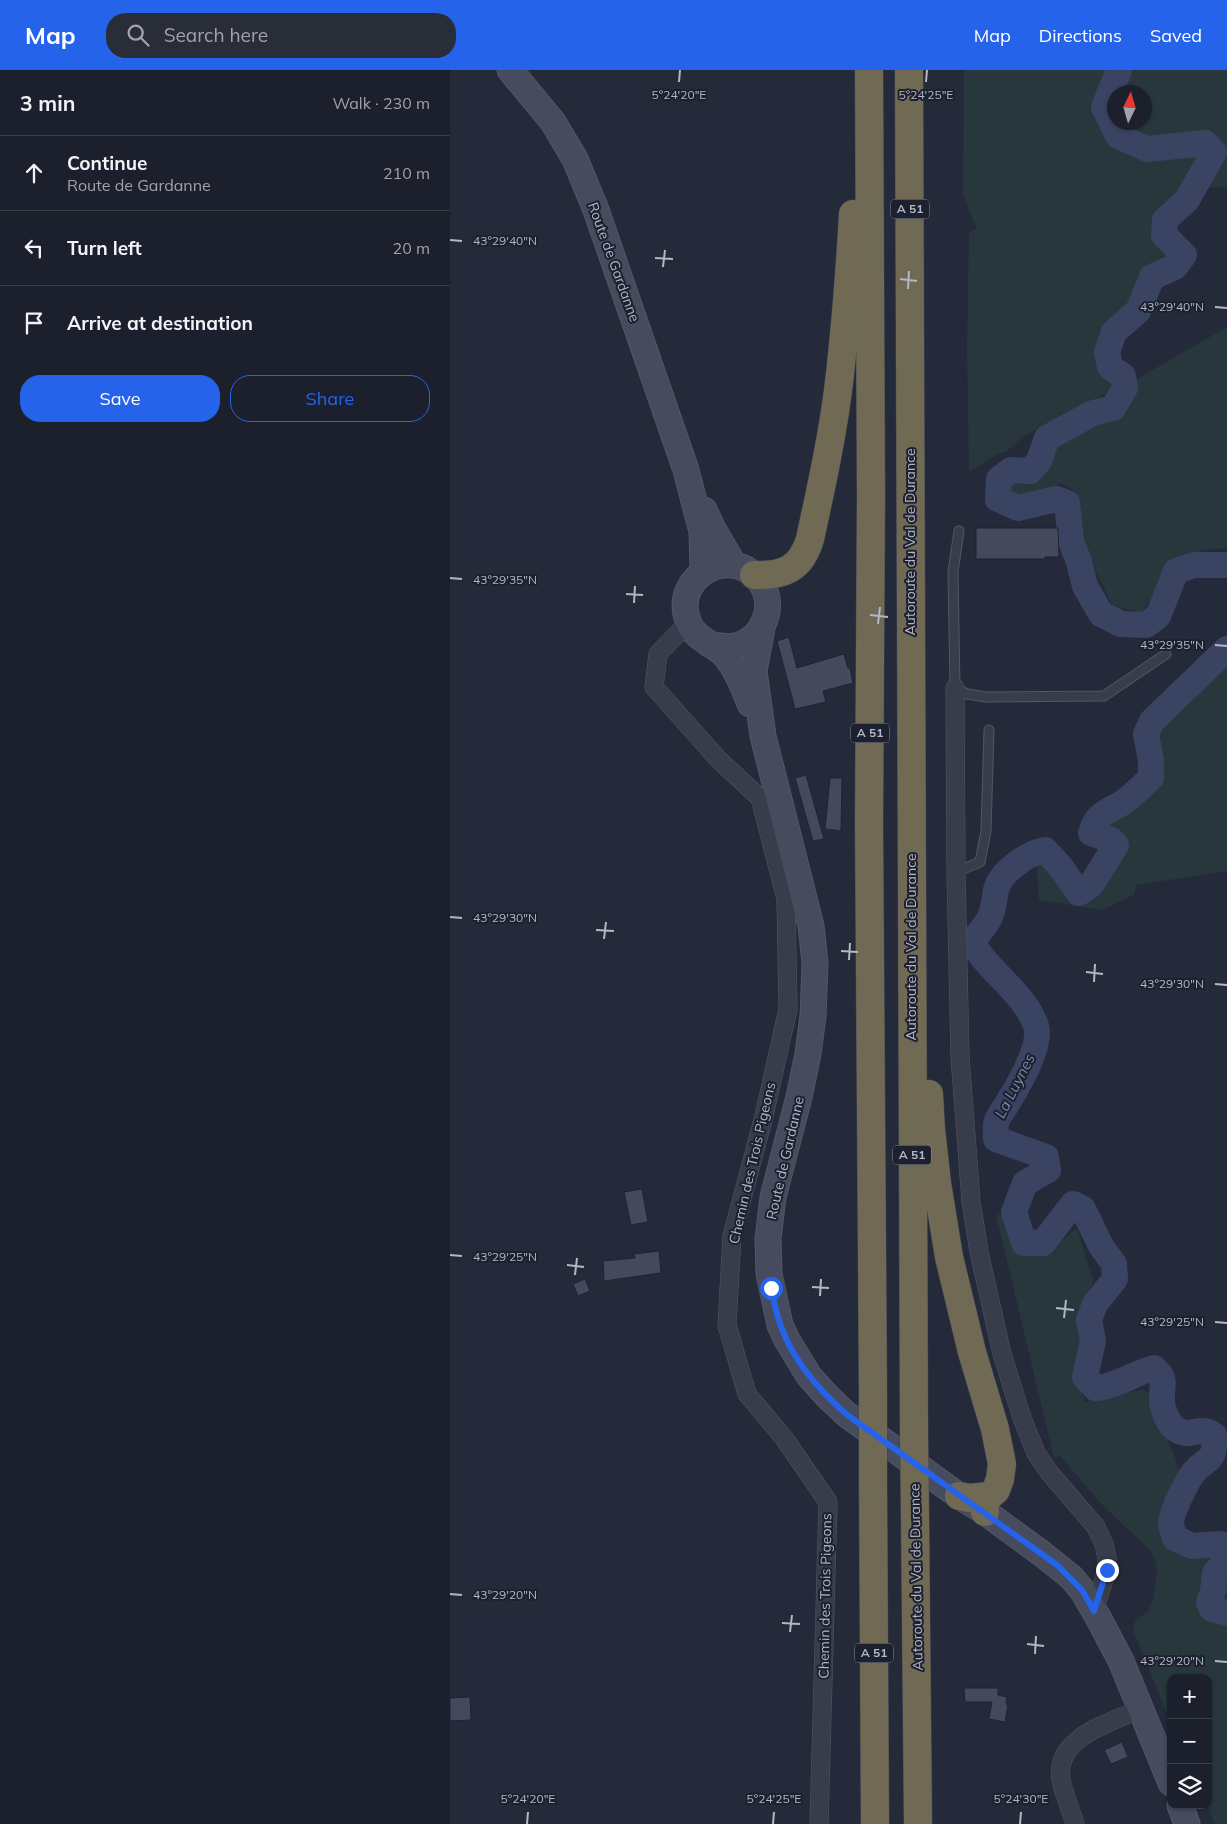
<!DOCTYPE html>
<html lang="en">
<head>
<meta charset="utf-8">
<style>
  body { margin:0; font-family:Mulish,sans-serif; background:#282d38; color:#f1f3f6 }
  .controls { position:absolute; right:15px; bottom:15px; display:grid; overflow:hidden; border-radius:10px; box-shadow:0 1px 4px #0004 }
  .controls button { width:45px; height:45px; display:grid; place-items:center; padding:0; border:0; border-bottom:1px solid #393e48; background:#1b202c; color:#f1f3f6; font:25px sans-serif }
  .compass { position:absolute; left:657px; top:15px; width:45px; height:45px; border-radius:50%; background:#1b202c; box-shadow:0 1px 4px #0004; rotate:5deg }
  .stop { position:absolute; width:15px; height:15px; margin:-11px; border:4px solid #2563eb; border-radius:50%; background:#fff }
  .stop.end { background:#2563eb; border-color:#fff; box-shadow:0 1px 5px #0008 }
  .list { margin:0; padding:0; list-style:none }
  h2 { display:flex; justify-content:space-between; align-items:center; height:65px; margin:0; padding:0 20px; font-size:21px }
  h2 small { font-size:16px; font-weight:400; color:#a0a3a9 }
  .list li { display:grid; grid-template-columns:32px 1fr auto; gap:15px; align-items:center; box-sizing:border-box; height:75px; padding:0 20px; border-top:1px solid #393e48 }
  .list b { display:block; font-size:19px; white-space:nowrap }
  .list p { margin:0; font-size:16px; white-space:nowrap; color:#a0a3a9 }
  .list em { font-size:16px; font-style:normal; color:#a0a3a9 }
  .actions { display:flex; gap:10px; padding:15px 20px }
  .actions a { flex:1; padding:11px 0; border:1px solid #2563eb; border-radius:20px; text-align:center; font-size:18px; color:#2563eb }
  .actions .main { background:#2563eb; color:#fff }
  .icon { flex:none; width:28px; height:28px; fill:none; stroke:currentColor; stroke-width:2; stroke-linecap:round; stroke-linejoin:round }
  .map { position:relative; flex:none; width:777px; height:1754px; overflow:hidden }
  header { display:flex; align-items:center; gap:30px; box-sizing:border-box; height:70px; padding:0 25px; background:#2563eb; color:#fff }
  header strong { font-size:24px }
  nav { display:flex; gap:28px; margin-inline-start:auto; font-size:18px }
  .search { width:350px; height:45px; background:#282d38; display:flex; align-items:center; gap:12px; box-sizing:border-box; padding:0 18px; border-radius:20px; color:#a0a3a9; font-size:19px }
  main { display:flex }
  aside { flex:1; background:#1b202c }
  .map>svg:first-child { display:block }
  .green { fill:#27373c; fill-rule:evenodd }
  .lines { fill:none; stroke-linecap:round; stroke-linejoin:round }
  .river { stroke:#3a4462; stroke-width:26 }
  .building { fill:#44495c; stroke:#1f2331 }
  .lane-casing { stroke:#535765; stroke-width:11 }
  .street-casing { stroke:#535765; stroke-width:19 }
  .secondary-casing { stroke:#535765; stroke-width:27 }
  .highway-casing { stroke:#404452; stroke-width:29 }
  .lane { stroke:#383c4b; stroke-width:9 }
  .street { stroke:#383c4b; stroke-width:18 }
  .secondary { stroke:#464b5d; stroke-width:25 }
  .highway { stroke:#706a55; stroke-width:28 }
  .highway-bridge-casing { stroke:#404452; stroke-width:29; stroke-linecap:butt }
  .highway-bridge { stroke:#706a55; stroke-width:28 }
  .route { stroke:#2563eb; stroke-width:6 }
  .ticks { fill:none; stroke:#b3b7c6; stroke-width:2 }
  .labels { text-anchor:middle; stroke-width:4; stroke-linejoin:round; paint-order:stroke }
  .shield { fill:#1d212f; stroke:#868a99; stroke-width:1 }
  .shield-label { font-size:12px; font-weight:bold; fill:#b3b7c6 }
  .street-label { font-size:14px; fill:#b3b7c6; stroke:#1d212f }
  .water-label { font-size:15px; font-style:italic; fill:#7c88ac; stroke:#1d212f }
  .ticks-label { font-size:12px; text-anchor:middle; fill:#b3b7c6; stroke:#1d212f; stroke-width:4; stroke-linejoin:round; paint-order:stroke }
</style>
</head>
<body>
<header>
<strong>Map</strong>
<div class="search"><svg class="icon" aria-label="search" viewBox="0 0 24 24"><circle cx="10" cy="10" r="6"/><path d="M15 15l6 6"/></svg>Search here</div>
<nav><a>Map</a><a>Directions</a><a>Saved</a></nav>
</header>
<main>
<aside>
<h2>3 min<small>Walk · 230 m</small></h2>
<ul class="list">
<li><svg class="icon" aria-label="ahead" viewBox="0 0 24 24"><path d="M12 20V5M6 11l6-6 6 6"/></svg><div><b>Continue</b><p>Route de Gardanne</p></div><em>210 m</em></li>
<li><svg class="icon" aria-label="left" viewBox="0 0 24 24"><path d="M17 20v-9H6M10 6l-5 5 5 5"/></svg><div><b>Turn left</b></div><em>20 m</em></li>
<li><svg class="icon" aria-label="arrive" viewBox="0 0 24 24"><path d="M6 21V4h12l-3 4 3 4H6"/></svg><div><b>Arrive at destination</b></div></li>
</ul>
<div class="actions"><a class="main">Save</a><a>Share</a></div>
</aside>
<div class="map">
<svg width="777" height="1754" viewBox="0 0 777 1754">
  <rect width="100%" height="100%" fill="#242a3a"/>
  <g class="green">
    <path d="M514,0h151l-17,36c5,25 32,48 57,46 12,-1 50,-15 54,2l-24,42 -21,18 -4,14v8l5,10 14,7v3c-8,14 -20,9 -28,19 -9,10 -10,24 -18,35 -5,7 -14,11 -21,17 -6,6 -11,33 -6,41 4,5 11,7 16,11v6l-98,51 -18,16 -7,1 -30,19 -2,-123 2,-116 8,-4 -14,-35z"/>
    <path d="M672,0h105v117l-29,1 21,-33 -1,-7c-5,-4 -11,-10 -17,-11 -24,-5 -47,15 -70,-2l-5,1c-26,-25 -16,-37 -4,-66zM664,22h30v30h-30z"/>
    <path d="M777,257v222c-52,-3 -61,25 -85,64l-30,-8 -27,-56 -12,-59 -12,-7 -16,8 -23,7 -17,-3 -3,-5 1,-9c10,-11 24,-2 36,-9 10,-6 3,-26 16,-34 10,-6 22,-14 33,-18 6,-2 13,-2 19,-4 12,-5 22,-21 23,-33z"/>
    <path d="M777,585v216l-91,14 -2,10 -32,15 -63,-10 -3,-43 5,-3h4l15,17 12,19 4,4 8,3 7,-4 30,-52 -5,-5 -19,-4 -2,-3v-4c18,-18 39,-18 55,-42 2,-3 5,-7 5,-10 2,-16 -12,-32 -3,-46l62,-56z"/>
    <path d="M560,1143c1,13 8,35 22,40 4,1 8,2 12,2l33,-27 16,52 -10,41 -8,51 10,30 58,-13 5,4 33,79 -10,14 -10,33 4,18 6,1c13,17 35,9 52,10l4,4v4l-15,16 1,9 -8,21 4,9 18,6v207h-12l-8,-19 1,-127h-37v45l-38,-93 2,-9 13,-10 6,-14 3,-27 -3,-12 -5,-9 -45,-42 -44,-51 -6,2 -58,-243z"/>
    <path d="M777,1496v44l-12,-3 -3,-7 5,-10 -1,-12z"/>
  </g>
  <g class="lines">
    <g class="river">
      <path d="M669,0l-15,37 14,29 29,13 58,-6 9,9 -27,48 -22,20 -1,15 20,20 -9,12 -23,10 -14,34 -24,21 -7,20 3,15 13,9 2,12 -12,20 -20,5 -46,25 -8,23 -9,10 -19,-1 -12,9 -1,20 20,9 38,-9 11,4 4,38 8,21 6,24 16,28 20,10 25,1 12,-9 18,-45 18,-6h33"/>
      <path d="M777,579l-75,72 -6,13 5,27v17c-9,8 -18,17 -27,24 -16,10 -28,11 -33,31l20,7 5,5 -25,40 -12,8 -19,-27 -15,-16c-17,3 -45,22 -49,40 -2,10 -2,19 -7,29 -4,8 -11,15 -17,22 16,32 52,50 64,85 6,20 -18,60 -29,78 -3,5 -10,13 -11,20 -1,4 0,11 0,15l50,18 2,13 -23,13 -11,29 10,31h19l30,-39 10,5 18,37 13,18 1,15 -20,25 -6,16 4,21 -8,36 10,11c18,0 39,-15 59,-20 14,12 7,17 8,32 0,9 7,26 15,30 13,7 15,0 26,1 3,0 8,2 11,4 2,28 -6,21 -21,38 -6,8 -22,40 -22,50 0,5 3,11 4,15l17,8 28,-2 7,3"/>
      <path d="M777,1491l-12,12 -2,18 -4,12 3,6 15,4"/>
    </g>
  </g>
  <g class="building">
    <path d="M526,458h82l1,29h-14v2h-69z"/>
    <path d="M339,567l8,31 47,-14 4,14h2l3,15 -30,8 3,11 -31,7 -18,-68z"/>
    <path d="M356,705l18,64 -11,2 -18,-63z"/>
    <path d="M380,708h12l-1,53 -16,-2z"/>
    <path d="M192,1119l6,33 -17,3 -7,-33z"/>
    <path d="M209,1181l2,22 -57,8 -1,-20 32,-3 -1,-4z"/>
    <path d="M135,1209l5,12 -12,5 -5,-12z"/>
    <path d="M514,1618h34v7l9,2 -1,7 2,1 -3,17 -16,-3 3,-17h-27z"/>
    <path d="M20,1627l1,23 -21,1v-23z"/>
    <path d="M672,1672l6,15 -17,7 -7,-14z"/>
  </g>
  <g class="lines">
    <g class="lane-casing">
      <g id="lane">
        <path d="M509,461l-6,41 2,116 12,6 19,3 118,-1 62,-42"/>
        <path d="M506,802l24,-10 6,-31 3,-101"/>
      </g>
    </g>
    <g class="street-casing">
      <g id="street">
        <path d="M238,553l-30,31 -4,33 65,73 41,38 26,101 2,110 -24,107 -32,120 -5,89 20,69 37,44 44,64 -9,322"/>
        <path d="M505,618l1,184 4,185 11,144 8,51 23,102 20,64 14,35 12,18 48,56 8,17 3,14v12l-13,41"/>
        <path d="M625,1754c-4,-14 -11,-29 -14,-44 -7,-43 49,-57 79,-71"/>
      </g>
    </g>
    <g class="secondary-casing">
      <g id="secondary">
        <path d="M60,0l43,52 22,37 21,51 90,260 16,62 1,39"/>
        <path d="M254,440l9,19 21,36"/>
        <path d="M312,558l-8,43 9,65 48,190 4,37 -2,53 -5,38 -9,43 -26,100 -5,42 1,35 11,51 7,15 22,36 18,20 19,18 113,82 26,16 56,41 30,24 11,13 17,29 22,42 50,122"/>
        <path d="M259,574c10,2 20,5 30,1 25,-8 37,-39 22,-62 -27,-40 -90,-8 -73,38 6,19 27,22 38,36 11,13 18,31 24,47"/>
        <path d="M730,1735l7,19"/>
      </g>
    </g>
    <g class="highway-casing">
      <g id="highway">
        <path d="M419,0l2,425 -2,328 4,573"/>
        <path d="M459,0l5,1364"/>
        <path d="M304,505c30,1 47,-6 56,-36 12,-55 24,-110 30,-165 6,-54 10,-107 13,-160"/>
        <path d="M479,1024l2,35 6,54 12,74 23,95 23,77 7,35 -2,15 -4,11 -7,6 -6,10 2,6"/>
        <path d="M423,1411l2,343"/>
        <path d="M509,1426l10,2 20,-2"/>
        <path d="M465,1445l3,309"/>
      </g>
    </g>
    <use href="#lane" class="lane"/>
    <use href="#street" class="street"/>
    <use href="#secondary" class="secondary"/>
    <use href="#highway" class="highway"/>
    <g class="highway-bridge-casing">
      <g id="highway-bridge">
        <path d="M423,1326v85"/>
        <path d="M464,1364l1,81"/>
      </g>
    </g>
    <use href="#highway-bridge" class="highway-bridge"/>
  </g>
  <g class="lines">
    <path class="route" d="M321,1218c3,13 5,26 10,38 12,35 38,64 65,88l211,151 25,25 12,21 13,-41"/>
  </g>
  <path class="ticks" d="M229,12l1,-12M476,12l1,-12M0,170l12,1M205,188l18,1M213,197l2,-17M450,209l17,2M458,219l1,-18M765,237l12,1M0,508l12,1M176,524l17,1M184,533l1,-17M420,545l18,2M428,554l2,-17M765,575l12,1M0,847l12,1M146,860l18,1M154,869l2,-17M391,881l17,1M399,890l1,-17M636,902l17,2M644,912l1,-18M765,914l12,1M0,1185l12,1M117,1195l17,2M125,1205l2,-17M362,1217l17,1M370,1226l1,-17M606,1238l18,2M614,1248l2,-18M765,1252l12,1M0,1524l12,1M332,1553l18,1M340,1562l2,-17M577,1574l17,2M585,1584l1,-18M765,1591l12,1M77,1754l1,-12M323,1754l1,-12M570,1754l1,-12"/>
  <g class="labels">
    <g class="shield">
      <rect x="441" y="129.5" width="38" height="19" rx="4"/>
      <rect x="401" y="653.5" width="38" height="19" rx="4"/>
      <rect x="443" y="1075.5" width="38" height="19" rx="4"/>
      <rect x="405" y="1573.5" width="38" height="19" rx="4"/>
    </g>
    <g class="shield-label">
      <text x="460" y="143">A 51</text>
      <text x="420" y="667">A 51</text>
      <text x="462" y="1089">A 51</text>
      <text x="424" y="1587">A 51</text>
    </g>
    <g class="street-label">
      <text transform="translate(164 192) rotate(70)" y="5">Route de Gardanne</text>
      <text transform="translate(460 472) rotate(-90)" y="5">Autoroute du Val de Durance</text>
      <text transform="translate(461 877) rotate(-90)" y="5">Autoroute du Val de Durance</text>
      <text transform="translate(335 1088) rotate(-77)" y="5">Route de Gardanne</text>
      <text transform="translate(302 1093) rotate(-77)" y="5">Chemin des Trois Pigeons</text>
      <text transform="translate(466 1507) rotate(-91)" y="5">Autoroute du Val de Durance</text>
      <text transform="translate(375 1526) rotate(-89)" y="5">Chemin des Trois Pigeons</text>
    </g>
    <g class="water-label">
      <text transform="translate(565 1016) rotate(-63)" y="5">La Luynes</text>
    </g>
  </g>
  <g class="ticks-label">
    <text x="229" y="29">5°24'20"E</text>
    <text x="476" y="29">5°24'25"E</text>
    <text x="55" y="175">43°29'40"N</text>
    <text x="722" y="241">43°29'40"N</text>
    <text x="55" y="514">43°29'35"N</text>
    <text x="722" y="579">43°29'35"N</text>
    <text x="55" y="852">43°29'30"N</text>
    <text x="722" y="918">43°29'30"N</text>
    <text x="55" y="1191">43°29'25"N</text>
    <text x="722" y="1256">43°29'25"N</text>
    <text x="55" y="1529">43°29'20"N</text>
    <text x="722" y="1595">43°29'20"N</text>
    <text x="78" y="1733">5°24'20"E</text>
    <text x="324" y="1733">5°24'25"E</text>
    <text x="571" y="1733">5°24'30"E</text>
  </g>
</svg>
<div class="controls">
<button>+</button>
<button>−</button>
<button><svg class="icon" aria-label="layers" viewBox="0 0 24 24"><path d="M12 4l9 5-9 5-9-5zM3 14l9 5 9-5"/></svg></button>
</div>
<svg class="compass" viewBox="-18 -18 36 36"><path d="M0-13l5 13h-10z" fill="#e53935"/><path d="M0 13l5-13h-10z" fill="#a0a3a9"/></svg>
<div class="stop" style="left:321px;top:1218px"></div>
<div class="stop end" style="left:657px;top:1500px"></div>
</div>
</main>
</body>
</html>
